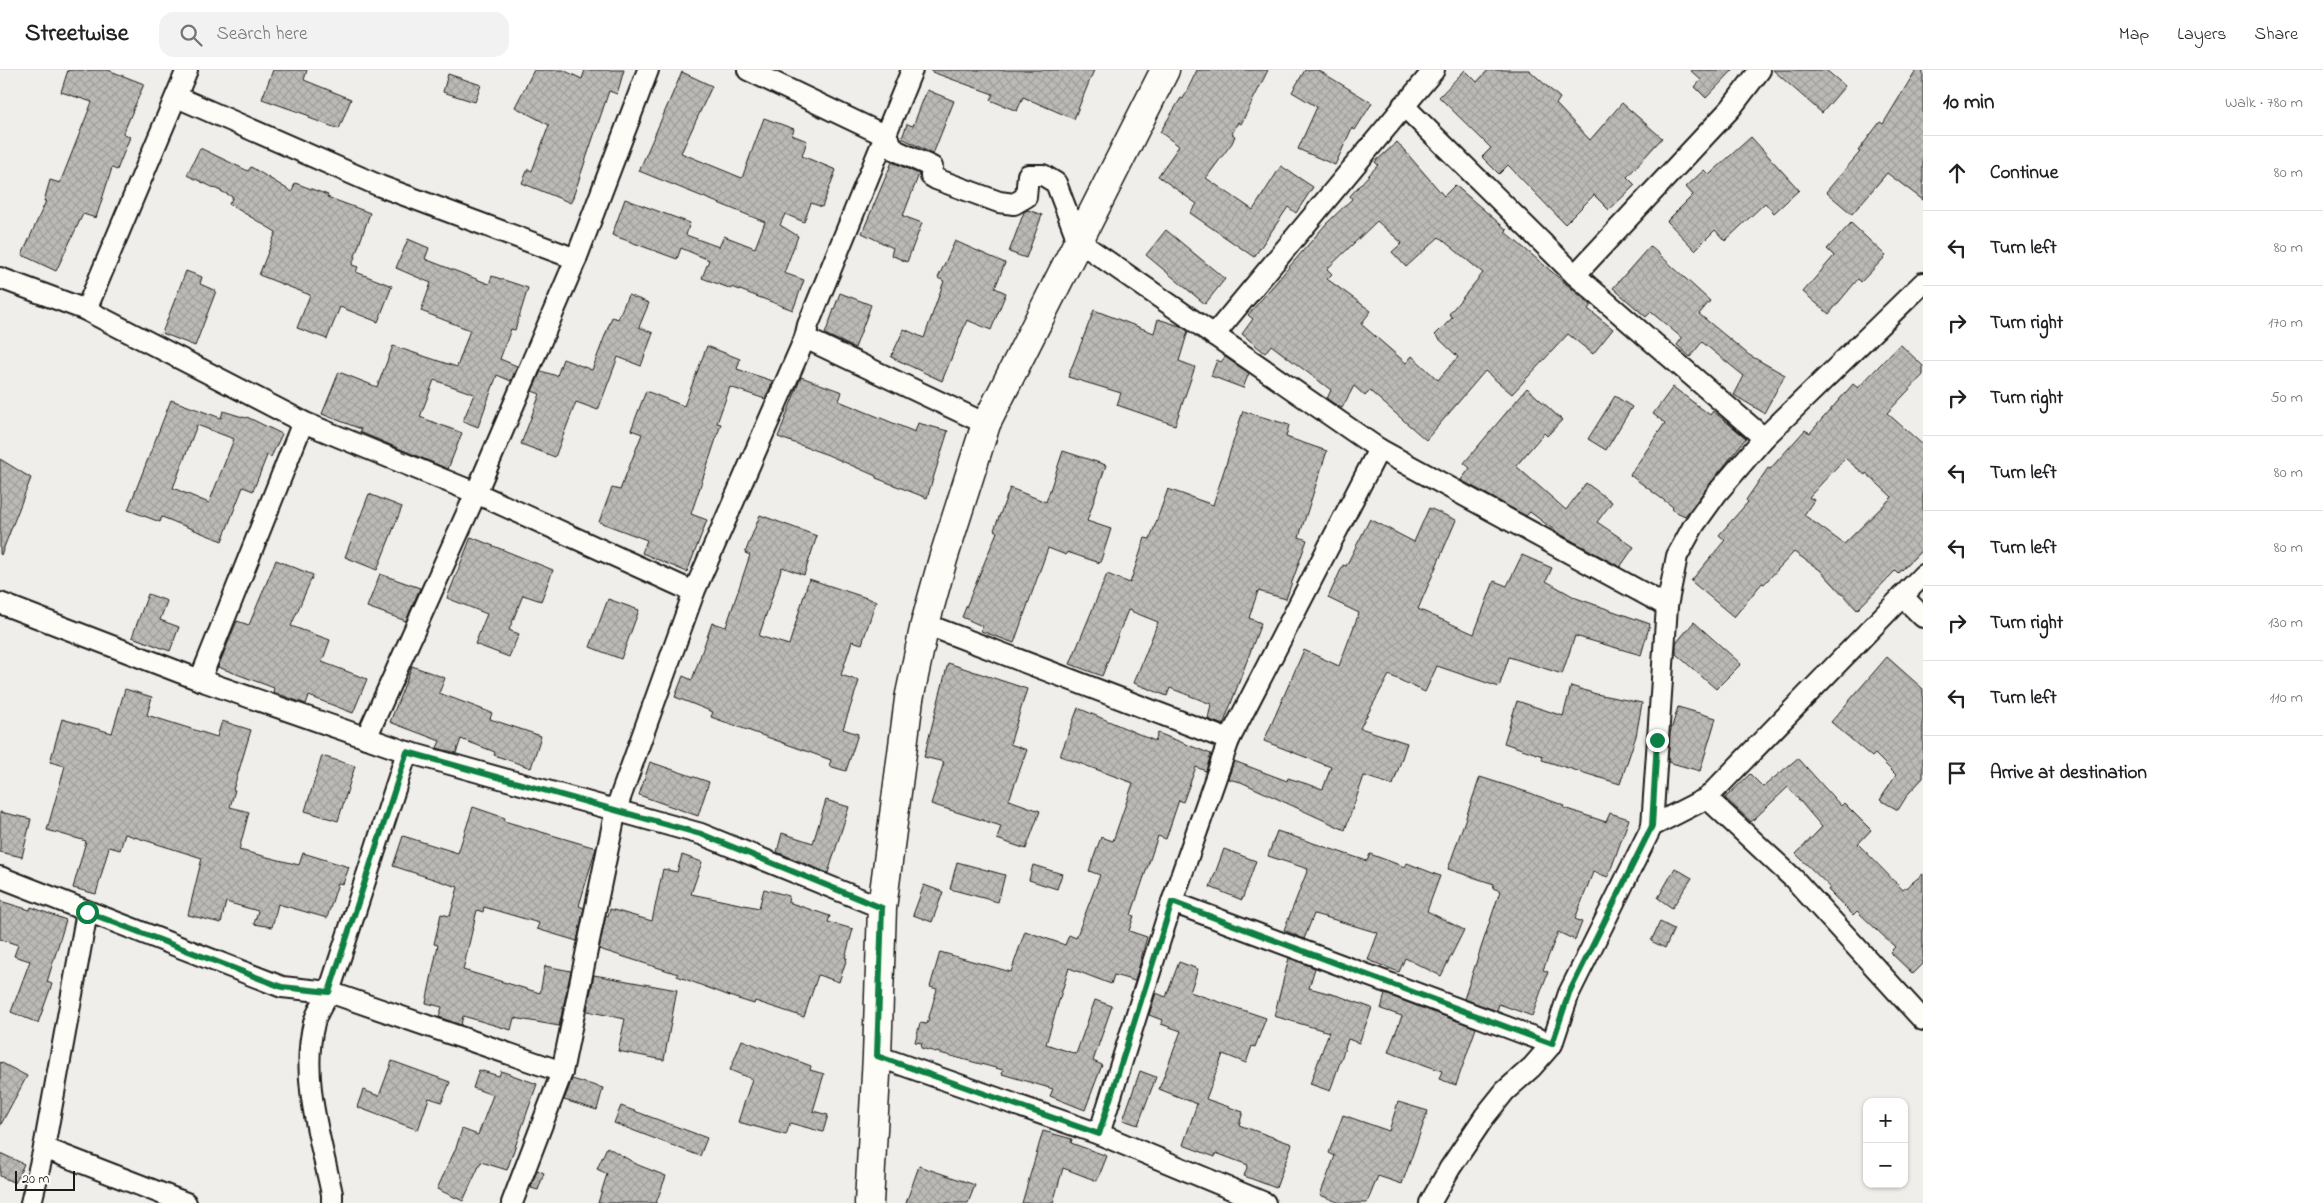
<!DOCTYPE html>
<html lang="en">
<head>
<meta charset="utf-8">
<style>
  body { margin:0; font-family:"Indie Flower",sans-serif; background:#f2f2f2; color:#202124 }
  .controls { position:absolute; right:15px; bottom:15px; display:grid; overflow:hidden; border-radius:10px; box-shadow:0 1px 4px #0004 }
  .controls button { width:45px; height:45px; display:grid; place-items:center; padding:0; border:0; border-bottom:1px solid #e0e0e0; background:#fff; color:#202124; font:25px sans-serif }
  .scale { position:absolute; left:15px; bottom:12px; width:60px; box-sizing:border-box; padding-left:5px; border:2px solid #1c1c1c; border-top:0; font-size:14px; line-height:18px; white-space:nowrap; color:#1c1c1c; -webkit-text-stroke:4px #fdfcf7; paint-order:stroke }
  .stop { position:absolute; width:15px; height:15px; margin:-11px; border:4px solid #0b8043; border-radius:50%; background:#fff }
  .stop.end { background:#0b8043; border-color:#fff; box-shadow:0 1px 5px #0008 }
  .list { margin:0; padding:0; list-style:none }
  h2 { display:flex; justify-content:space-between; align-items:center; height:65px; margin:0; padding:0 20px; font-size:21px }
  h2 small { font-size:16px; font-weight:400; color:#757577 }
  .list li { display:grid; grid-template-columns:32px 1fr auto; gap:15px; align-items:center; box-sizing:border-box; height:75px; padding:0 20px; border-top:1px solid #e0e0e0 }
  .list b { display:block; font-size:19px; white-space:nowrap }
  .list em { font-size:16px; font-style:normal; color:#757577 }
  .icon { flex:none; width:28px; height:28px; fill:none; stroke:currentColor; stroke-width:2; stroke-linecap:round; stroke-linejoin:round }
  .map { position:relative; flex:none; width:1923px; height:1133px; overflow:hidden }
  header { display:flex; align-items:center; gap:30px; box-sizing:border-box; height:70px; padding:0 25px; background:#fff; border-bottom:1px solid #e0e0e0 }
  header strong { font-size:24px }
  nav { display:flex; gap:28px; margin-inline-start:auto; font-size:18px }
  .search { width:350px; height:45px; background:#f2f2f2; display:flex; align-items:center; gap:12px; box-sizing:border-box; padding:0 18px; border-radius:15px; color:#757577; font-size:19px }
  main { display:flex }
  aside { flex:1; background:#fff }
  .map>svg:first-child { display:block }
  .building { fill:url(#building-cross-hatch); stroke:#1c1c1c; fill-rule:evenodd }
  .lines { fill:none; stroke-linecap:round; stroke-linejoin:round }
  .street-casing { stroke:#1c1c1c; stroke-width:24 }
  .secondary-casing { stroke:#1c1c1c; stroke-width:31 }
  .street { stroke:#fdfcf7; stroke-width:20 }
  .secondary { stroke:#fdfcf7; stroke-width:28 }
  .route { stroke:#0b8043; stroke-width:6 }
</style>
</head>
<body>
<header>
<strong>Streetwise</strong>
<div class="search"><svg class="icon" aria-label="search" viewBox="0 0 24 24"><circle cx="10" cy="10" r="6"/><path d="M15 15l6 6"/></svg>Search here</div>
<nav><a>Map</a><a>Layers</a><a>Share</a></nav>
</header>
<main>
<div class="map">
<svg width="1923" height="1133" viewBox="0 0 1923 1133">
  <defs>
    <pattern id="building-cross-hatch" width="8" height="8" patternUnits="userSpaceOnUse" patternTransform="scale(1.25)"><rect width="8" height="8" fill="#bbbab6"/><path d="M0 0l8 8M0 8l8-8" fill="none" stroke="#a09f9c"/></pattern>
  </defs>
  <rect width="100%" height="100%" fill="#f0eeea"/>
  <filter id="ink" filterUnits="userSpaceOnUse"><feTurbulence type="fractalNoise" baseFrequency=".02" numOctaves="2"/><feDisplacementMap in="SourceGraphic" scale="10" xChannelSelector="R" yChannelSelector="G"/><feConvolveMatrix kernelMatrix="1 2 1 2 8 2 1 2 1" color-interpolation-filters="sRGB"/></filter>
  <g filter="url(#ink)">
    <g class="building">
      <path d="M68,0h40l36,14 -21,50 7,3 -13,33 -5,-2 -16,50 -13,-4 -27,57 -34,-16 24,-54h-2l6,-21 10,3 32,-81 -31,-10z"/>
      <path d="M273,0h34l-3,10 47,19 -12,30 -30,-11 1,-2 -48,-17z"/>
      <path d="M534,0h29l19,9 3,-9h39l-7,24 -8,-3 -38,112 -49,-20 6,-14 4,2 17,-46 -34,-18z"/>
      <path d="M932,0h162l-20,49 -51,-22 -6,14 -27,-11 3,-6 -61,-22z"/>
      <path d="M1197,0h71l-27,54 -3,-2 -6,12 3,2 -3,7 -26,35 47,32 28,-44 32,21 -17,26 -8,-6 -34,50 -64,-44 7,-9 -39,-28 21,-30 -19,-14 21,-34 2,1z"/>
      <path d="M1305,0h13l54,33 -17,27 -3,-2 -17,37 -37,-16 19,-42 -25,-15z"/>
      <path d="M1465,0l12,12 11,-12h41l31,28 -4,6 34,36 32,-37 40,35 -35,39 8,8 -26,25 -15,-15 -29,29 -57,-59 -9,9 -17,-17 9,-9 -52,-51z"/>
      <path d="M1690,0h43l-27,28 -11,-11 6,-7z"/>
      <path d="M1773,0h53l19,16 -23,27z"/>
      <path d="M1916,0h7v130l-36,-27 -35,41 -26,-22 34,-40 -2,-1 22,-29 3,2z"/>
      <path d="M682,2l30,14 -31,67 61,25 22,-60 30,11 -2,6 15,6 -5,15 34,14 -14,37 -11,-4 -7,19 -19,-8 -5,11 18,11 -14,37 20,7 -11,30 -61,-23v2l-30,-11 7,-18 -28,-12 -4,11 -65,-24 13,-36 65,24 -4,12 33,12 5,-11 31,12 10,-26 -126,-51z"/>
      <path d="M448,4l33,11 -6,17 -32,-10z"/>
      <path d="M927,20l27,11 -21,53 -31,-16 5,-14 6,2z"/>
      <path d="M1751,67l48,53 -25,23 -9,-10 -40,38 -10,-11 -20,20 -28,-29 26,-26 -7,-8 18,-17 5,5z"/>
      <path d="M1397,72l47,54 11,-11 52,45 -2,2 86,73 -3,4 25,20 -20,25 -25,-20 -56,60 -27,-23 -59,69 -56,-49 -5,5 -11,-10 -12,22 -4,-2 -11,-7 4,-9 -60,-45 -6,8 -23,-19 11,-15 -5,-4 78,-91 26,-25 -2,-3 28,-31 -3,-3zM1377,151l25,22 -10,9 14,15 33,-30 44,36 -34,41 4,3 -18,18 23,22 -20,23 -26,-24 -6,7 -45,-39 10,-13 -44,-32 5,-5 -5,-5z"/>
      <path d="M200,78l48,23 3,-4 41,25 3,-9 33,12 -1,2 43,16 -18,52 6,2 -2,5 36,14 -14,36 -38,-15 -13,32 -30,-11 13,-33 -51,-20 17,-43 -47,-28 4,-7 -46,-22z"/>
      <path d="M892,92l27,12 -16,42 19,7 -15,39 -16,-7 2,-7 -31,-15z"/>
      <path d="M1028,140l14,5 -16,43 -17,-6 15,-40z"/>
      <path d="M1851,153l35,33 -25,26 -3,-3 -29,35 -26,-22 31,-36 -7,-7z"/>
      <path d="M1166,160l59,49 -20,25 -59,-49z"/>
      <path d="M408,169l21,9 -4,11 64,25 3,-8 36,12 -13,42 -4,-1 -11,30 17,7 -6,15 -14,-6 -19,52 -15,-6 11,-27 -40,-14 -14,37 42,16 -14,36 -88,-37 1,-3 -39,-15 17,-42 38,15 16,-41 64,21 13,-37 -49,-19 10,-28 -35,-15z"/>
      <path d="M955,171l50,22 -10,25 11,5 -15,37 -24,-10 -25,61 -51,-24 13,-28 20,9 20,-57 -6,-3z"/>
      <path d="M1650,176l60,55 -11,13 50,41 36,20 -21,38 -30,-18 10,-19 -42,-34 -12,15 -13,-12 5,-7 -31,-26 -5,5 -33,-29z"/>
      <path d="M186,201l16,6 -2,7 16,7 -21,55 -33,-13z"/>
      <path d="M840,223l31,12 -16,43 -30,-14z"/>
      <path d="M628,225l21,8 -10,24 14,6 -12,33 -23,-9 -20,53 -22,-8 -21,55 -34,-13 19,-50 -8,-3 9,-20 16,5 6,-17 29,11 20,-53 6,2z"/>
      <path d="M1094,240l60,23 4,-14 22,7 8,5 -9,30 16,6 -20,58 -58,-20 4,-12 -53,-16z"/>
      <path d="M1900,274l23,22v9l-36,38 36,32v104l-25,25 -3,-3 -38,39 -37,-40 -26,-18 -30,32 -2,-1 -28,34 -43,-36 34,-41 -6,-5 29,-33 -2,-2 22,-32 2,1 35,-39 5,3 43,-49 5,4zM1845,388l20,17 1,-2 26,24 -48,47 -40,-29 10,-15 -5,-3z"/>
      <path d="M707,276l33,13 -3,10 36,12 -8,18 -35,-12 -13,36 4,1 -30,90 16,6 -20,52 -45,-19 5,-13 -48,-18 13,-34 8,2 22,-56 -11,-4 15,-39 38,15z"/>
      <path d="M1225,287l24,16 -6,15 -32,-12 6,-16 4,2z"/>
      <path d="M801,307l41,15 -3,9 76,31 3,-9 30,8 -21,67 -51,-20v-2l-48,-21 -50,-18z"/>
      <path d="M1673,317l37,28 3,-4 33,27 -61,78 -13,-6 1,-3 -43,-32 35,-52 -12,-9z"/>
      <path d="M1527,318l35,32 -15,16 -3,-3 -28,33 50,44 20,-27 26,19 -15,20 37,25 -14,20 -62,-34 -28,-21 -4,4 -65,-36 9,-12 -6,-5z"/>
      <path d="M1615,326l17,11 -26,43 -18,-11z"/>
      <path d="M171,330l50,18 2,-7 23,7 1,-1 35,17 -11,23 -4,-2 -1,3 -13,33 -10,-4 -21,54 -60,-24 -2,5 -32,-12zM197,355l37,14 -25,64 -36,-15z"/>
      <path d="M1243,341l46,14 -3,12 41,14 -28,86 8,3 -21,59 -28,-8 -9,27 12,5 -38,102 -15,-6 3,-15 -41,-16 -3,8 -33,-13 24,-61 -30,-12 -26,66 -32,-12 37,-90 23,9 15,-45 5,1 18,-50 45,16z"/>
      <path d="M1063,381l43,14 -19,56 24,8 -11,34 -33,-11 -1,3 -18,-7 -34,95 -33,-12 1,-5 -20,-9 35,-85 -3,-2 16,-42 36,14z"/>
      <path d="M0,389l31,19 -30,77 -1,-1z"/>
      <path d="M369,424l33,13 -25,63 -32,-13z"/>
      <path d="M1429,438l27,12 -38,89 56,25 20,-53 13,5 15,-31 30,13 -6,13 30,17 74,26 -9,31 -66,-19 -13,38 -53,-17 -10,30 -62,-21 -12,26 -36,-17 -29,53 47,15 -14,42 -29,-9 -19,54 -104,-48 -13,-3 6,-18 53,20 1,-3 35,11 8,-22 -67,-26 40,-91 35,16 20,-53 -31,-15 15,-33 3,1 24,-47 44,23z"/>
      <path d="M760,445l57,21 -13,39 -22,-8 -23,69 30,9 20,-66 67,22 -14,43 -10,-3 -11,34 18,6 -16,48 15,5 -12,37 -17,-5 2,-6 -120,-43 2,-5 -38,-15 8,-21 9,4 20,-57 14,4 24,-72 -5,-2z"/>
      <path d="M471,467l82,33 -12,31 -18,-6 -14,35 10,4 -10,23 -34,-13 12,-30 -40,-16z"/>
      <path d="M276,490l37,15 -22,51 39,14 -8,22 45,17 -14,34 -44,-17 -3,8 -33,-12 1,-4 -56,-21 19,-46 12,4z"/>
      <path d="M380,504l40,14 -14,33 -39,-14z"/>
      <path d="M148,524l19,7 -7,19 19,7 -9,24 -38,-14z"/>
      <path d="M608,529l31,11 -18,49 -31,-12z"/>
      <path d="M1694,552l47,42 -25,25 -40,-35v-11z"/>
      <path d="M1887,587l36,32v89l-15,16 -10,16 -18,-10 16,-25 -21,-21 -3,3 -41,-35z"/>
      <path d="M948,593l79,26 -17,55 17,6 -18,50 31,11 -14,38 -29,-10 4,-13 -70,-22 13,-42 -20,-5z"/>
      <path d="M412,596l33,12 -6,15 53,20 -2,6 51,17 -10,32 -37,-13 1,-3 -34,-13 -5,14 -19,-5 3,-7 -50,-19z"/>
      <path d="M1571,616l25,8 46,9 -6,33 -16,48 -78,-24 1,-4 -39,-13 13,-42 46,15z"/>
      <path d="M125,619l27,8 -5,18 70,22 5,-16 29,9 -18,60h2l-5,17 19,5 -10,38 60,15 4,-12 46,14 -6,17 -5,-1 -11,35 -49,-14 -6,23 -18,-3 4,-13 -32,-9 -5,21 -33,-8 14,-57 -77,-24 -5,16 -11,-3 -13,47 -23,-6 13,-47 -39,-11 18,-64 -15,-4 12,-43 50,14z"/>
      <path d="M1678,637l38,11 -16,53 -32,-9 2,-29z"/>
      <path d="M1078,638l77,33 3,-8 53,21 -5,17 -10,-4 -13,35 -4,-2 -13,39 -8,-3 -27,79 3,1 -5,15 18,6 -12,44 -21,-6 -3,9 -42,-16 -23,76 30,10 19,-54 17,6 -19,55 9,4 -17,45 -35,-14 3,-7 -51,-15 1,-4 -82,-22 1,-5 -7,-1 5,-19 7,1 10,-35 -7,-2 10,-35 71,20 14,-41 40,14 4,-10 7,3 24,-63 -11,-4 12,-34 12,4 20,-58 -73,-27z"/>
      <path d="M322,686l33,10 -17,55 -33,-10z"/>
      <path d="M1798,688l43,48 3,-3 27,27 -13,14 45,46 20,-16v90l-10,10 -23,-22 5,-5 -38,-36 -4,4 -25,-25 2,-3 -34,-33 26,-27 -34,-40 -37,35 -26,-24 25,-24 13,13z"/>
      <path d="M650,692l59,20 -11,34 -59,-21z"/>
      <path d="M1480,707l50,16 35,13 -1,2 42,14 4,-9 19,6 -21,58 -15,-5 -18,47 7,3 -7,18 -17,-8 -15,38 5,2 -16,44 -33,-12 -2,7 -33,-12 36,-108 -7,-3 1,-4 -46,-15z"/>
      <path d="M826,730l23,7 -21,66 -51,-21 5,-19 31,10z"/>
      <path d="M473,737l32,11 -1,3 92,27 -17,58 5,2 -7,33 -40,-12 2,-6 -55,-16 -1,5 -6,-2 -14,60 77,23 5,-27 26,5 -12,55 -45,-8 -3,12 -48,-14 -2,9 -22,-8 3,-10 -16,-4 12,-58 -4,-1 7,-30 9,2 8,-29 -65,-21 10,-30 55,17z"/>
      <path d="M0,742l31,7 -9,38 -22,-5z"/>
      <path d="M1277,761l90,30 3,-7 35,13 2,-4 33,13 -13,35 37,19 -23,46 -36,-18 -6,14 -31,-12 10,-27 -46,-14 -18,-5 -10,25 -20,-9 24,-61 -40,-13z"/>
      <path d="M1224,779l32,12 -14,39 -32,-13z"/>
      <path d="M682,785l20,7 -11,32 68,14 5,-19 25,7 -1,6 42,14 -2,6 25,7 -8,29h2l-8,24 -21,-7 -14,42 -49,-16 -1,3 -19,-6 -58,-22 1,-2 -79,-25 7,-34 2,1 2,-7 42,12 11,-52 14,3z"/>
      <path d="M957,792l48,13 -7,27 -48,-13z"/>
      <path d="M1033,795l29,9 -5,15 -28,-9z"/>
      <path d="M1675,798l17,10 -20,30 -14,-10z"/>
      <path d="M924,815l19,7 -11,30 -19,-7z"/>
      <path d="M0,831l30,9 1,-3 35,13 -19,62 5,2 -14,39 -27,-11 19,-51 -16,-5 4,-11 -18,-6z"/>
      <path d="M1660,852l14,7 -9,19 -14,-7z"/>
      <path d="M1289,888l26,10 -6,20 30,8 33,12 -13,35 -11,-4 -18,52 -20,-7 19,-52 -55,-16z"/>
      <path d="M1179,892l19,7 -8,23 76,26 -11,29 -3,-1 -6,17 -23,-9 -17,45 37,13 -4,13 53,19 -16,44 -32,-12 4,-11 -32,-12 -1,4 -32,-12 14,-41 -38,-15 22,-58 -20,-7 1,-4 -13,-5 7,-22 10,4z"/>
      <path d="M594,905l83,15 -13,70 -46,-9 7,-32 -38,-8z"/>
      <path d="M1385,924l91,34 -20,57 -17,-6 3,-8 -54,-19 14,-36 -21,-7z"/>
      <path d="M742,970l69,26 -1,4 14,4 -11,37 15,4 -5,17 -33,-9 -4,12 -48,-13 14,-43 -22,-9z"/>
      <path d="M392,991l58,21 -8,20 -13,-4 -11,32 -61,-23 6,-17 16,6z"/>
      <path d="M0,992l27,14 -27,50z"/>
      <path d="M479,1000l20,6 2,-5 36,13 -30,86 -26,-8 -18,39 -26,-12 19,-41 6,-19 16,6 15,-40 -20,-7z"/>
      <path d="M1140,1001l16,6 -18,48 -15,-5z"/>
      <path d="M572,1009l31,9 -6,22 -33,-10z"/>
      <path d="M1398,1032l30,9 -26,73 -24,-8 -11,27h-27l-20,-8 15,-39 -6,-3 14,-38 46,16z"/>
      <path d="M621,1036l86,32 -7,18 -86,-33z"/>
      <path d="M1043,1061l29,8 -1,4 36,13 -10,25 -34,-13 -10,35h-31z"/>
      <path d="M607,1077l31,18 28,11 -10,27h-58l9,-29 -10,-5z"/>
      <path d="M0,1083l24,11 -9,19 -15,-7z"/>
      <path d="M919,1096l56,19 -7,18h-62z"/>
      <path d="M537,1100l7,3 -6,17 -7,-2z"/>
    </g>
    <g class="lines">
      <g class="street-casing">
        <g id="street">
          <path d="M748,0l138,66 9,14 37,17 -1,9 5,3 63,23 15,2 12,-7 2,-22h15l13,8 22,58 301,208 288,157"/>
          <path d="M177,27l203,89 196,73"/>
          <path d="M1403,35l172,170 189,163"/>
          <path d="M1575,205l156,-167 29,-38"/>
          <path d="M0,208l86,32 217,112 173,71 218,99"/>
          <path d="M86,240l101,-240"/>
          <path d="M1214,265l220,-265"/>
          <path d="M805,268l181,86"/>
          <path d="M1902,526l21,21"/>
          <path d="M0,533l200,77 207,72 294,82 181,74"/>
          <path d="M925,554l304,116"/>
          <path d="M200,610l103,-258"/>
          <path d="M366,668l110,-245 100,-234 72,-189"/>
          <path d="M1707,728l216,-223"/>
          <path d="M1652,756l15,-220 10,-50 17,-31 23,-32 47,-55 159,-155"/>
          <path d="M0,807l282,110 47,5 233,80"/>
          <path d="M1172,832l380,142"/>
          <path d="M877,986l222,78 166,69"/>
          <path d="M1099,1064l73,-232 57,-162 150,-291"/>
          <path d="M44,1078l142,55"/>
          <path d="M31,1133l13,-55 43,-236"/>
          <path d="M332,1133v-9c-11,-54 -32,-116 -18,-171 2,-10 10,-21 15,-31l78,-240"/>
          <path d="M512,1133l50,-131 54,-263 78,-217 111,-254 3,-13 104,-255"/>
          <path d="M1430,1133l20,-35 35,-52 20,-25 27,-24 20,-23 17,-51 83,-167 55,-28 87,81 129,141"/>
        </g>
      </g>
      <g class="secondary-casing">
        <path id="secondary" d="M869,1133l8,-147 5,-148 27,-209 16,-75 18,-65 43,-135 179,-354"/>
      </g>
      <use href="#street" class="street"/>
      <use href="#secondary" class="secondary"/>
    </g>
  </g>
  <g class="lines" filter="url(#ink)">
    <path class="route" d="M87,842l195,75 47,5 78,-240 294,82 181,74 -5,148 222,78 73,-232 380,142 17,-51 83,-167 5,-86"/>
  </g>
</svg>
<div class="controls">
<button>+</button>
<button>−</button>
</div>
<div class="scale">20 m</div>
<div class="stop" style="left:87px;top:842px"></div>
<div class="stop end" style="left:1657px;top:670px"></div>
</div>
<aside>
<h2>10 min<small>Walk · 780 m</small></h2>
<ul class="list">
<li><svg class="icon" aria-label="ahead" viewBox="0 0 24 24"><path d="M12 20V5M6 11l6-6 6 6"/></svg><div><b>Continue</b></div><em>80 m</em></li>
<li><svg class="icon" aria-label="left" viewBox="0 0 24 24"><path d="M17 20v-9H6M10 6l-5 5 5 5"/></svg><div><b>Turn left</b></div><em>80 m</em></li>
<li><svg class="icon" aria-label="right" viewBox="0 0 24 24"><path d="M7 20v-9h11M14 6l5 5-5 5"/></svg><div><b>Turn right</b></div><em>170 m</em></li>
<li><svg class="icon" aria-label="right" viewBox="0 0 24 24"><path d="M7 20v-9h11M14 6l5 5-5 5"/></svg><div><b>Turn right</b></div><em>50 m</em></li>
<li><svg class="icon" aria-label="left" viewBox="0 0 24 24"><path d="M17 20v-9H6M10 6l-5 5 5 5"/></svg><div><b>Turn left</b></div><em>80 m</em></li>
<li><svg class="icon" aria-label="left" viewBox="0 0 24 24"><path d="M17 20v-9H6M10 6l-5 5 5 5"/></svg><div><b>Turn left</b></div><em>80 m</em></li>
<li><svg class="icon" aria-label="right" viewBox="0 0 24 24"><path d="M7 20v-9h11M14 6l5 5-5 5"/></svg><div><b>Turn right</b></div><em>130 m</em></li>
<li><svg class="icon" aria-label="left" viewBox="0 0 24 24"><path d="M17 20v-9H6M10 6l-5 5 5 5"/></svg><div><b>Turn left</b></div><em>110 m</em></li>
<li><svg class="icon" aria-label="arrive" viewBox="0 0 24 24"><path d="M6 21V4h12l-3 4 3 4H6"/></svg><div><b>Arrive at destination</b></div></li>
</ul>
</aside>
</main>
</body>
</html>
